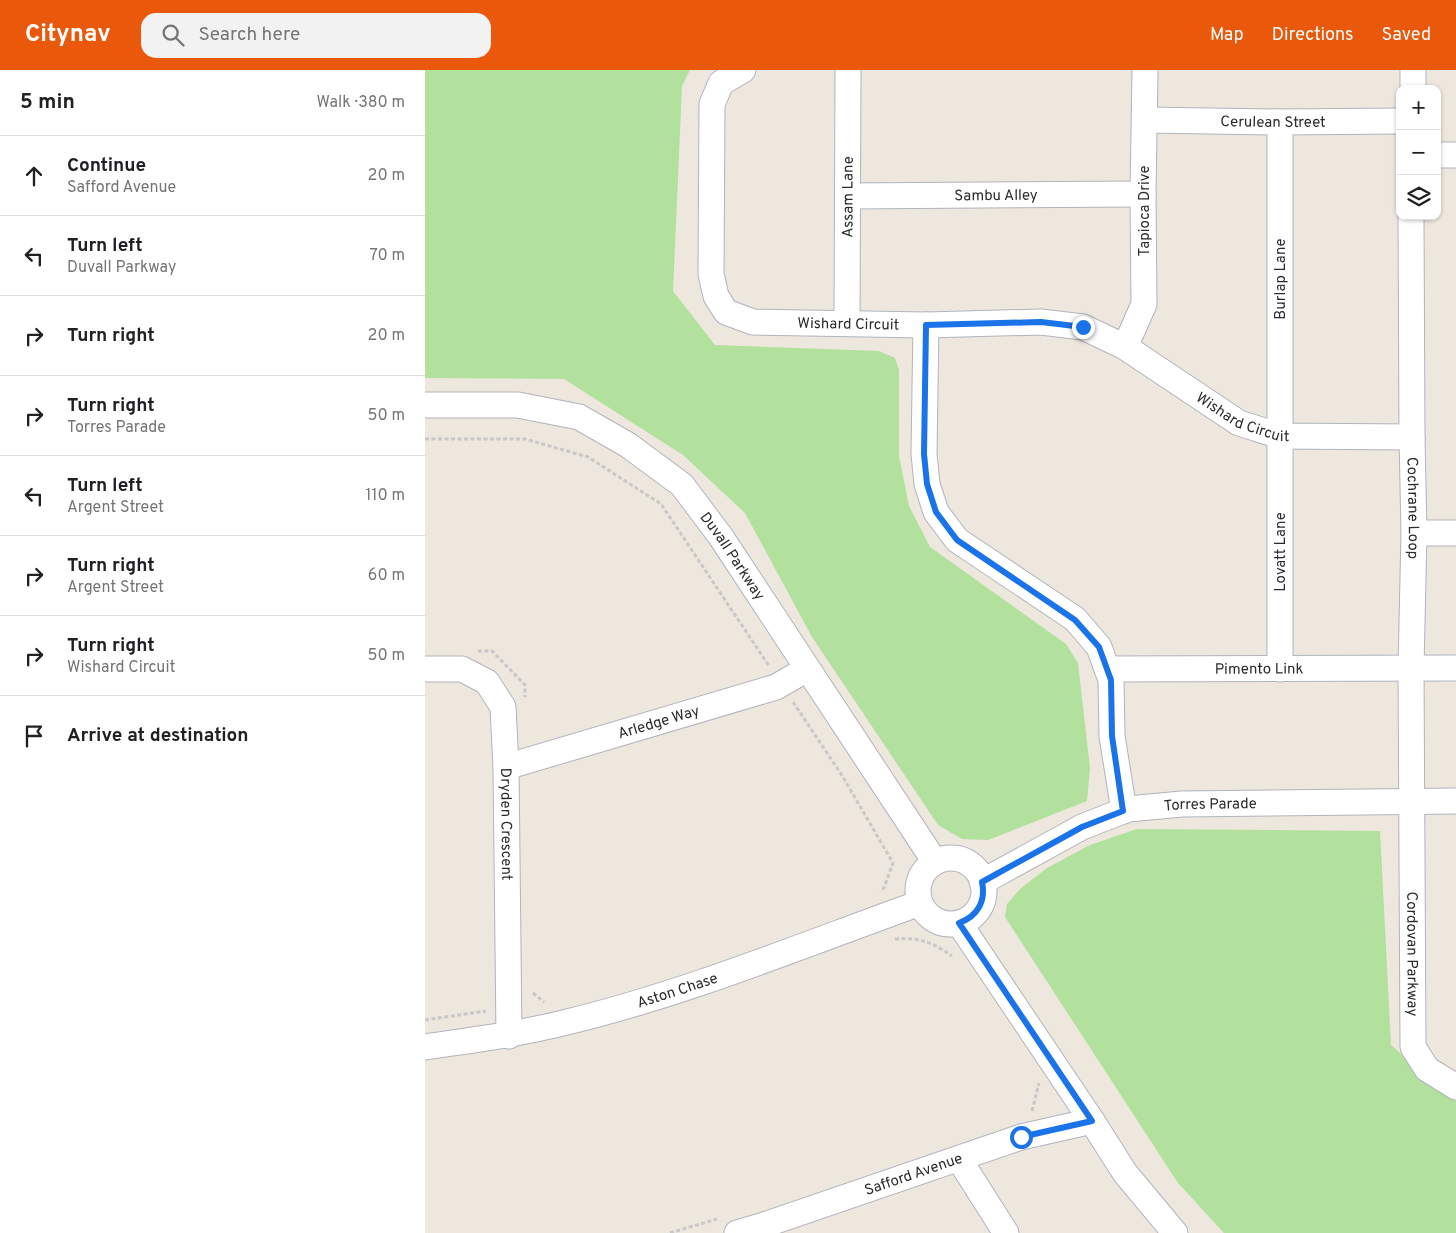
<!DOCTYPE html>
<html lang="en">
<head>
<meta charset="utf-8">
<style>
  body { margin:0; font-family:Overpass,sans-serif; background:#f2f2f2; color:#202124 }
  .controls { position:absolute; right:15px; top:15px; display:grid; overflow:hidden; border-radius:10px; box-shadow:0 1px 4px #0004 }
  .controls button { width:45px; height:45px; display:grid; place-items:center; padding:0; border:0; border-bottom:1px solid #e0e0e0; background:#fff; color:#202124; font:25px sans-serif }
  .stop { position:absolute; width:15px; height:15px; margin:-11px; border:4px solid #1a73e8; border-radius:50%; background:#fff }
  .stop.end { background:#1a73e8; border-color:#fff; box-shadow:0 1px 5px #0008 }
  .list { margin:0; padding:0; list-style:none }
  h2 { display:flex; justify-content:space-between; align-items:center; height:65px; margin:0; padding:0 20px; font-size:21px }
  h2 small { font-size:16px; font-weight:400; color:#757577 }
  .list li { display:grid; grid-template-columns:32px 1fr auto; gap:15px; align-items:center; box-sizing:border-box; height:80px; padding:0 20px; border-top:1px solid #e0e0e0 }
  .list b { display:block; font-size:19px; white-space:nowrap }
  .list p { margin:0; font-size:16px; white-space:nowrap; color:#757577 }
  .list em { font-size:16px; font-style:normal; color:#757577 }
  .icon { flex:none; width:28px; height:28px; fill:none; stroke:currentColor; stroke-width:2; stroke-linecap:round; stroke-linejoin:round }
  .map { position:relative; flex:none; width:1031px; height:1163px; overflow:hidden }
  header { display:flex; align-items:center; gap:30px; box-sizing:border-box; height:70px; padding:0 25px; background:#ea580c; color:#fff }
  header strong { font-size:24px }
  nav { display:flex; gap:28px; margin-inline-start:auto; font-size:18px }
  .search { width:350px; height:45px; background:#f2f2f2; display:flex; align-items:center; gap:12px; box-sizing:border-box; padding:0 18px; border-radius:15px; color:#757577; font-size:19px }
  main { display:flex }
  aside { flex:1; background:#fff }
  .map>svg:first-child { display:block }
  .green { fill:#b1e19c }
  .lines { fill:none; stroke-linecap:round; stroke-linejoin:round }
  .minor-casing { stroke:#b1b4be; stroke-width:27 }
  .path { stroke:#c8c8c8; stroke-width:3; stroke-dasharray:4 2.5; stroke-linecap:butt }
  .minor { stroke:#fff; stroke-width:25 }
  .route { stroke:#1a73e8; stroke-width:6 }
  .labels { text-anchor:middle; stroke-width:5; stroke-linejoin:round; paint-order:stroke }
  .street-label { font-size:15px; fill:#2b2b2b; stroke:#fff }
</style>
</head>
<body>
<header>
<strong>Citynav</strong>
<div class="search"><svg class="icon" aria-label="search" viewBox="0 0 24 24"><circle cx="10" cy="10" r="6"/><path d="M15 15l6 6"/></svg>Search here</div>
<nav><a>Map</a><a>Directions</a><a>Saved</a></nav>
</header>
<main>
<aside>
<h2>5 min<small>Walk · 380 m</small></h2>
<ul class="list">
<li><svg class="icon" aria-label="ahead" viewBox="0 0 24 24"><path d="M12 20V5M6 11l6-6 6 6"/></svg><div><b>Continue</b><p>Safford Avenue</p></div><em>20 m</em></li>
<li><svg class="icon" aria-label="left" viewBox="0 0 24 24"><path d="M17 20v-9H6M10 6l-5 5 5 5"/></svg><div><b>Turn left</b><p>Duvall Parkway</p></div><em>70 m</em></li>
<li><svg class="icon" aria-label="right" viewBox="0 0 24 24"><path d="M7 20v-9h11M14 6l5 5-5 5"/></svg><div><b>Turn right</b></div><em>20 m</em></li>
<li><svg class="icon" aria-label="right" viewBox="0 0 24 24"><path d="M7 20v-9h11M14 6l5 5-5 5"/></svg><div><b>Turn right</b><p>Torres Parade</p></div><em>50 m</em></li>
<li><svg class="icon" aria-label="left" viewBox="0 0 24 24"><path d="M17 20v-9H6M10 6l-5 5 5 5"/></svg><div><b>Turn left</b><p>Argent Street</p></div><em>110 m</em></li>
<li><svg class="icon" aria-label="right" viewBox="0 0 24 24"><path d="M7 20v-9h11M14 6l5 5-5 5"/></svg><div><b>Turn right</b><p>Argent Street</p></div><em>60 m</em></li>
<li><svg class="icon" aria-label="right" viewBox="0 0 24 24"><path d="M7 20v-9h11M14 6l5 5-5 5"/></svg><div><b>Turn right</b><p>Wishard Circuit</p></div><em>50 m</em></li>
<li><svg class="icon" aria-label="arrive" viewBox="0 0 24 24"><path d="M6 21V4h12l-3 4 3 4H6"/></svg><div><b>Arrive at destination</b></div></li>
</ul>
</aside>
<div class="map">
<svg width="1031" height="1163" viewBox="0 0 1031 1163">
  <rect width="100%" height="100%" fill="#ede7de"/>
  <g class="green">
    <path d="M0,0h265l-8,16 -9,205 42,54 164,6 16,7 4,12v86l10,50 21,41 136,97 12,19 12,105 -3,33 -99,39 -26,-1 -24,-14 -126,-188 -67,-124 -62,-58 -119,-76 -139,-1z"/>
    <path d="M712,759l243,2 11,214 65,56v132h-232l-46,-50 -173,-266 2,-13 13,-15 27,-21 43,-23z"/>
  </g>
  <g class="lines">
    <g class="minor-casing">
      <g id="minor">
        <path id="s1" d="M318,0l-22,13 -9,21 -1,170 5,22 10,16 27,10 173,3 115,-3 42,5 42,20 114,76 41,13 132,1"/>
        <path d="M988,0v19"/>
        <path id="s2" d="M720,50l135,2 120,-1"/>
        <path d="M855,52v547"/>
        <path d="M1012,85h19"/>
        <path id="s3" d="M423,126l295,-2"/>
        <path id="s4" d="M986,146l1,221 2,96 -3,135 2,379 14,22 29,18"/>
        <path id="s5" d="M422,253l1,-253"/>
        <path d="M501,255l-2,129 3,30 9,28 21,28 118,79 24,28 12,33 1,56 12,75"/>
        <path d="M700,277l19,-43 -1,-110 2,-124"/>
        <path id="s6" d="M0,335h93l61,12 49,28 54,40 39,52 214,325"/>
        <path d="M989,463h42"/>
        <path id="s7" d="M0,599h37l25,13 16,25 3,60 3,269"/>
        <path id="s8" d="M682,599l349,-1"/>
        <path id="s9" d="M81,697l270,-80 31,-18"/>
        <circle cx="526" cy="821" r="33"/>
        <path id="s10" d="M557,812l100,-55 46,-18 54,-5 274,-3"/>
        <path d="M534,853l133,198 33,52 50,60"/>
        <path id="s11" d="M0,977c48,-7 95,-13 142,-25 120,-29 236,-77 353,-119"/>
        <path d="M534,1089l47,74"/>
        <path id="s12" d="M312,1163l24,-7 260,-89 71,-16"/>
      </g>
    </g>
    <g class="path">
      <path d="M0,369h100l63,18 73,47 108,162"/>
      <path d="M53,581h14l33,34v12"/>
      <path d="M368,632l50,75 50,86 -9,25 -4,3"/>
      <path d="M470,869c24,-2 37,3 57,17"/>
      <path d="M108,923l11,9"/>
      <path d="M0,950l61,-9"/>
      <path d="M607,1041l7,-28"/>
      <path d="M245,1163l47,-14"/>
    </g>
    <use href="#minor" class="minor"/>
  </g>
  <g class="lines">
    <path class="route" d="M596,1067l71,-16 -133,-198c19,-7 27,-22 23,-41l100,-55 41,-16 -11,-75 -1,-56 -12,-33 -24,-27 -118,-80 -21,-28 -9,-28 -3,-30 2,-129 115,-3 42,5"/>
  </g>
  <g class="labels">
    <g class="street-label">
      <text dy="5" stroke="none"><textPath href="#s2" startOffset="128">Cerulean Street</textPath></text>
      <text dy="5" stroke="none"><textPath href="#s3" startOffset="148">Sambu Alley</textPath></text>
      <text dy="5" stroke="none"><textPath href="#s5" startOffset="126">Assam Lane</textPath></text>
      <text transform="translate(719 141) rotate(-90)" y="5">Tapioca Drive</text>
      <text transform="translate(855 209) rotate(-90)" y="5">Burlap Lane</text>
      <text dy="5" stroke="none"><textPath href="#s1" startOffset="384">Wishard Circuit</textPath></text>
      <text dy="5" stroke="none"><textPath href="#s1" startOffset="804">Wishard Circuit</textPath></text>
      <text dy="5" stroke="none"><textPath href="#s4" startOffset="292">Cochrane Loop</textPath></text>
      <text transform="translate(855 482) rotate(-90)" y="5">Lovatt Lane</text>
      <text dy="5" stroke="none"><textPath href="#s6" startOffset="366">Duvall Parkway</textPath></text>
      <text dy="5" stroke="none"><textPath href="#s8" startOffset="152">Pimento Link</textPath></text>
      <text dy="5" stroke="none"><textPath href="#s9" startOffset="159">Arledge Way</textPath></text>
      <text dy="5" stroke="none"><textPath href="#s10" startOffset="246">Torres Parade</textPath></text>
      <text dy="5" stroke="none"><textPath href="#s7" startOffset="212">Dryden Crescent</textPath></text>
      <text dy="5" stroke="none"><textPath href="#s4" startOffset="738">Cordovan Parkway</textPath></text>
      <text dy="5" stroke="none"><textPath href="#s11" startOffset="259">Aston Chase</textPath></text>
      <text dy="5" stroke="none"><textPath href="#s12" startOffset="186">Safford Avenue</textPath></text>
    </g>
  </g>
</svg>
<div class="controls">
<button>+</button>
<button>−</button>
<button><svg class="icon" aria-label="layers" viewBox="0 0 24 24"><path d="M12 4l9 5-9 5-9-5zM3 14l9 5 9-5"/></svg></button>
</div>
<div class="stop" style="left:596px;top:1067px"></div>
<div class="stop end" style="left:658px;top:257px"></div>
</div>
</main>
</body>
</html>
